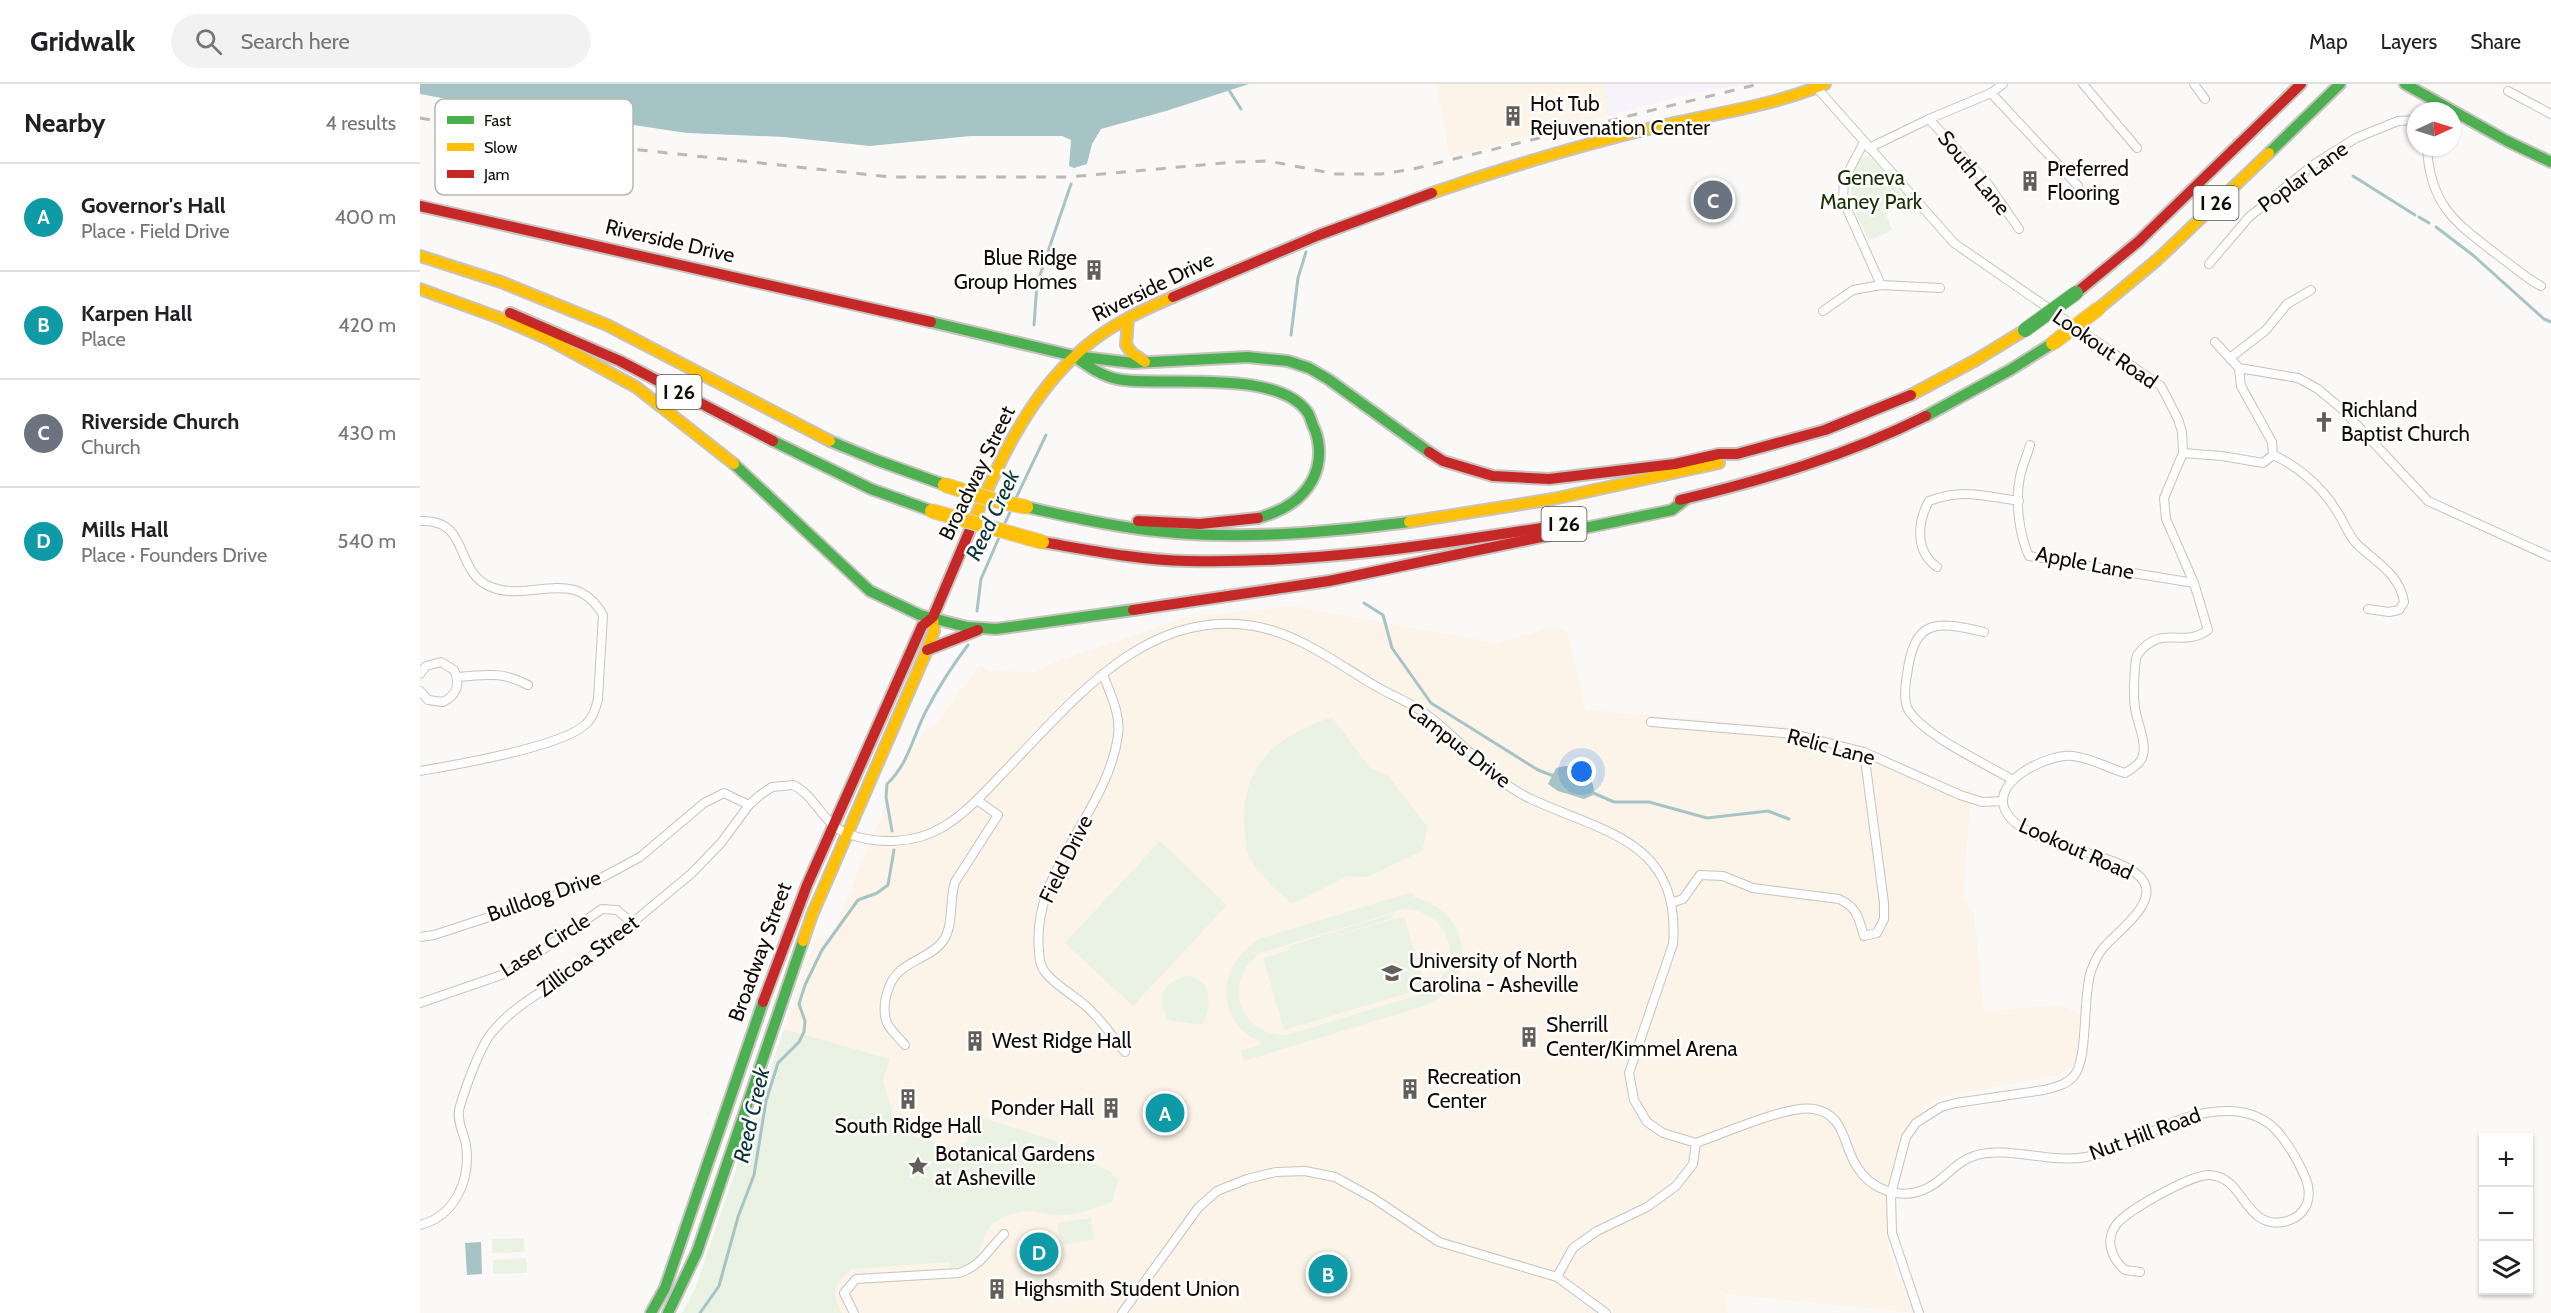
<!DOCTYPE html>
<html lang="en">
<head>
<meta charset="utf-8">
<style>
  body { margin:0; font-family:Cabin,sans-serif; background:#f2f2f2; color:#202124 }
  .controls { position:absolute; right:18px; bottom:18px; display:grid; overflow:hidden; border-radius:0px; box-shadow:0 2px 4px #0004 }
  .controls button { width:54px; height:54px; display:grid; place-items:center; padding:0; border:0; border-bottom:2px solid #e0e0e0; background:#fff; color:#202124; font:30px sans-serif }
  .compass { position:absolute; left:1987px; top:18px; width:54px; height:54px; border-radius:50%; background:#fff; box-shadow:0 2px 4px #0004; rotate:86deg }
  .you { position:absolute; left:1162px; top:688px; width:21px; height:21px; margin:-15px; border:4px solid #fff; border-radius:50%; background:#1a73e8; box-shadow:0 0 0 9px #1a73e833 }
  .badge { display:grid; place-items:center; width:39px; height:39px; border-radius:50%; background:#635e5a; color:#fff; font-size:20px; font-weight:700 }
  .pin { position:absolute; translate:-50% -50%; border:3px solid #fff; box-shadow:0 2px 6px #0006 }
  .list { margin:0; padding:0; list-style:none }
  h2 { display:flex; justify-content:space-between; align-items:center; height:78px; margin:0; padding:0 24px; font-size:26px }
  h2 small { font-size:20px; font-weight:400; color:#757577 }
  .list li { display:grid; grid-template-columns:39px 1fr auto; gap:18px; align-items:center; box-sizing:border-box; height:108px; padding:0 24px; border-top:2px solid #e0e0e0 }
  .list b { display:block; font-size:22px; white-space:nowrap }
  .list p { margin:0; font-size:20px; white-space:nowrap; color:#757577 }
  .list em { font-size:20px; font-style:normal; color:#757577 }
  .icon { flex:none; width:33px; height:33px; fill:none; stroke:currentColor; stroke-width:2; stroke-linecap:round; stroke-linejoin:round }
  .map { position:relative; flex:none; width:2131px; height:1229px; overflow:hidden }
  header { display:flex; align-items:center; gap:36px; box-sizing:border-box; height:84px; padding:0 30px; background:#fff; border-bottom:2px solid #e0e0e0 }
  header strong { font-size:28px }
  nav { display:flex; gap:33px; margin-inline-start:auto; font-size:21px }
  .search { width:420px; height:54px; background:#f2f2f2; display:flex; align-items:center; gap:15px; box-sizing:border-box; padding:0 21px; border-radius:33px; color:#757577; font-size:22px }
  main { display:flex }
  aside { flex:1; background:#fff }
  .map>svg:first-child { display:block }
  .built { fill:#fcf4e9 }
  .industrial { fill:#f8f2fa }
  .green { fill:#eaf3e3; fill-rule:evenodd }
  .water { fill:#a6c4c6 }
  .lines { fill:none; stroke-linecap:round; stroke-linejoin:round }
  .stream { stroke:#a6c4c6; stroke-width:3 }
  .street-casing { stroke:#c7c3be; stroke-width:10 }
  .fast-casing { stroke:#c7c3be; stroke-width:14 }
  .slow-casing { stroke:#c7c3be; stroke-width:14 }
  .jam-casing { stroke:#c7c3be; stroke-width:14 }
  .street { stroke:#fefefe; stroke-width:8 }
  .fast { stroke:#4caf50; stroke-width:10 }
  .slow { stroke:#ffc107; stroke-width:10 }
  .jam { stroke:#c62828; stroke-width:10 }
  .rail { stroke:#bab9b8; stroke-width:3; stroke-dasharray:10 10; stroke-linecap:butt }
  .fast-bridge-casing { stroke:#d7d5d4; stroke-width:16; stroke-linecap:butt }
  .slow-bridge-casing { stroke:#d7d5d4; stroke-width:16; stroke-linecap:butt }
  .fast-bridge { stroke:#4caf50; stroke-width:14 }
  .slow-bridge { stroke:#ffc107; stroke-width:14 }
  .labels { text-anchor:middle; stroke-width:5; stroke-linejoin:round; paint-order:stroke }
  .shield { fill:#fff; stroke:#585450; stroke-width:1.5 }
  .shield-label { font-size:20px; font-weight:bold; fill:#110b05 }
  .poi-label { font-size:21px; fill:#110b05; stroke:#fff; text-anchor:start }
  .street-label { font-size:21px; fill:#110b05; stroke:#fff }
  .park-label { font-size:21px; fill:#1a3103; stroke:#fff }
  .water-label { font-size:22px; font-style:italic; fill:#0a3539; stroke:#fff }
  .key { fill:#fff; stroke:#b8b6b4; stroke-width:1.5 }
  .key-label { font-size:16px; fill:#110b05 }
</style>
</head>
<body>
<header>
<strong>Gridwalk</strong>
<div class="search"><svg class="icon" aria-label="search" viewBox="0 0 24 24"><circle cx="10" cy="10" r="6"/><path d="M15 15l6 6"/></svg>Search here</div>
<nav><a>Map</a><a>Layers</a><a>Share</a></nav>
</header>
<main>
<aside>
<h2>Nearby<small>4 results</small></h2>
<ul class="list">
<li><span class="badge" style="background:#0f9aa8">A</span><div><b>Governor's Hall</b><p>Place · Field Drive</p></div><em>400 m</em></li>
<li><span class="badge" style="background:#0f9aa8">B</span><div><b>Karpen Hall</b><p>Place</p></div><em>420 m</em></li>
<li><span class="badge" style="background:#6b7280">C</span><div><b>Riverside Church</b><p>Church</p></div><em>430 m</em></li>
<li><span class="badge" style="background:#0f9aa8">D</span><div><b>Mills Hall</b><p>Place · Founders Drive</p></div><em>540 m</em></li>
</ul>
</aside>
<div class="map">
<svg width="2131" height="1229" viewBox="0 0 2131 1229">
  <rect width="100%" height="100%" fill="#fbf9f7"/>
  <g class="built">
    <path d="M1016,0h168l7,31 -161,42z"/>
    <path d="M873,522l203,37 60,-17 11,6 19,78 213,17 173,64 -3,22 -5,86 10,13 10,99 78,-6 18,9 -2,39 -4,12 -14,10 -119,22 -20,13 -17,23 -11,31 -6,36 2,52 25,61 -189,-19 3,19h-1046l13,-24 122,-353 14,5 33,-86 18,-39 8,-40 38,-48 9,-6 43,-58 10,7 45,1 20,-10 131,-45z"/>
  </g>
  <path class="industrial" d="M1184,0h148l-67,11 -74,20z"/>
  <g class="green">
    <path d="M1447,73l6,2 32,39 -21,10 8,22 -23,11c-11,-24 -24,-45 -15,-71 3,-7 6,-11 13,-13z"/>
    <path d="M912,633l38,51 18,8 40,51 -6,24 -55,26 -20,-1 -55,28c-15,-13 -31,-27 -41,-44 -6,-10 -6,-24 -7,-36 -2,-61 34,-89 88,-107z"/>
    <path d="M740,757l67,64 -94,101 -68,-63z"/>
    <path d="M992,808l2,5c60,15 66,89 7,110l-177,54 -3,-10 21,-7c-6,-4 -13,-7 -19,-13 -31,-30 -16,-75 19,-93zM984,825c53,2 63,67 14,86l-131,40c-48,1 -66,-53 -27,-82z"/>
    <path d="M972,830l1,4 -91,28 102,-30 21,72 -141,42 -21,-72 27,-8 -1,-4z"/>
    <path d="M768,891c4,2 11,4 14,7 10,10 8,33 -1,43l-33,-5c-11,-25 -7,-36 20,-45z"/>
    <path d="M364,945l106,30 -7,22 15,50 51,17 18,-6 4,-28 91,29 27,18 21,10 8,10 -6,21c-15,5 -33,13 -50,13 -23,1 -31,-10 -55,1 -3,2 -9,4 -12,6 -23,20 -5,45 -44,46l-1,-6 -98,7c-17,13 -21,25 -10,44h-160l13,-24z"/>
    <path d="M671,1134l3,22 -33,5 -4,-22z"/>
    <path d="M104,1154l1,14 -33,1v-14z"/>
    <path d="M106,1174l1,15 -34,1v-14z"/>
  </g>
  <g class="water">
    <path d="M0,0h829l-83,27 -65,18 -9,15 -5,20 -13,4 -5,-2 2,-26 -9,-4h-91l-101,10 -86,-9 -97,-4 -74,-11 -69,-5 -124,-23z"/>
    <path d="M1145,682c15,1 32,12 28,29l-9,4 -26,-8 -10,-7 8,-16z"/>
    <path d="M61,1158l1,32 -15,1 -2,-32z"/>
  </g>
  <g class="lines">
    <g class="stream">
      <path d="M805,0l16,25"/>
      <path d="M1933,92l62,39"/>
      <path d="M1999,133l10,6"/>
      <path d="M2016,143l38,29 70,63 7,3"/>
      <path d="M614,241l3,-41 34,-100"/>
      <path d="M871,251l7,-57 8,-26"/>
      <path d="M595,416l31,-65"/>
      <path d="M583,443l9,-19"/>
      <path d="M944,519l19,12 9,33 39,55 107,67 16,6"/>
      <path d="M557,527l4,-32 20,-46"/>
      <path d="M1171,708l23,10h35l58,16 61,-7 21,8"/>
      <path d="M472,747l-6,-34 1,-13c21,-19 26,-48 39,-73 12,-23 26,-45 42,-66"/>
      <path d="M280,1229l19,-27 19,-69 16,-42 12,-74 12,-38 21,-21 5,-10 1,-11 -6,-17 6,-19 17,-35 36,-50 19,-7 11,-8 6,-35"/>
    </g>
    <g class="street-casing">
      <g id="street">
        <path d="M1663,0l54,64"/>
        <path d="M1774,0l11,15"/>
        <path d="M1397,4l137,155 207,143 17,33 4,13 1,21 -19,45 2,21 28,64 14,47c-26,19 -46,-7 -70,24 -3,4 -2,8 -3,13 -1,14 -2,28 0,41 2,15 13,36 7,50 -3,7 -12,12 -17,15 -17,-5 -34,-15 -52,-17 -23,-3 -82,24 -68,54 19,40 120,40 139,72 13,22 -27,50 -40,65 -6,7 -10,16 -13,24 -9,26 -2,90 -18,106 -7,8 -18,10 -29,13l-88,13 -15,4 -25,16 -10,14 -15,57 1,39 27,80"/>
        <path d="M2088,7l43,23"/>
        <path d="M1571,9l87,93"/>
        <path d="M1509,35l59,65 31,45"/>
        <path d="M1444,58l-20,38 -1,20 38,85"/>
        <path d="M2007,63c3,62 32,78 77,113 13,9 23,19 37,26"/>
        <path d="M1449,64l60,-29 62,-26 12,-9"/>
        <path d="M1789,180l40,-47 64,-52 43,-27 42,-17 18,-1"/>
        <path d="M1403,227l30,-21 28,-5 59,3"/>
        <path d="M1795,258l24,26 59,10 20,11 25,21 85,91 123,56"/>
        <path d="M1810,274l36,-28 21,-26 24,-14"/>
        <path d="M1819,284l2,18 31,56 1,13"/>
        <path d="M1610,361c-3,11 -8,21 -10,32 -5,23 -1,58 9,79l165,27"/>
        <path d="M1763,369l39,3 41,7 10,-8"/>
        <path d="M1853,371c25,11 49,32 63,55 7,10 11,22 19,32 17,18 45,31 49,60l-5,8 -10,2 -21,-3"/>
        <path d="M0,437c51,-3 33,51 71,66 41,16 83,-22 112,28l-5,84c-2,9 -5,19 -12,25 -24,23 -131,41 -166,47"/>
        <path d="M1517,483c-22,-16 -20,-44 -8,-66 34,-13 54,-5 90,0"/>
        <path d="M1564,548c-48,-11 -70,-14 -77,43 -2,11 -4,27 2,36 18,26 75,52 104,69"/>
        <path d="M0,590l6,-8 15,-4 13,8c7,14 3,25 -11,32l-15,-2 -8,-9"/>
        <path d="M683,590c7,20 18,40 15,61 -10,77 -87,135 -79,215 0,7 1,16 6,22 11,15 35,26 48,41 12,12 21,26 32,39"/>
        <path d="M38,593c29,-2 44,-6 70,8"/>
        <path d="M1231,638l143,12 70,18 96,43 22,7 21,-1"/>
        <path d="M1251,819l12,-4 17,-24 23,1 30,12 86,11c19,9 19,18 25,37l13,-3 7,-14v-16l-20,-151"/>
        <path d="M0,853l14,-2 156,-51 50,-27 64,-54 20,-10 25,12"/>
        <path d="M0,919l90,-31 92,-63 15,1 15,13"/>
        <path d="M485,961c-6,-7 -14,-14 -18,-22 -6,-16 0,-41 13,-52 12,-11 33,-16 43,-30 11,-15 6,-41 12,-59l43,-67 -21,-15"/>
        <path d="M1276,1059c26,-9 94,-39 118,-34 32,6 28,35 43,58 14,22 41,33 66,23 20,-7 31,-28 51,-34 31,-11 77,8 112,1 52,-10 88,-48 145,-46 18,1 34,7 46,20 12,14 22,31 29,48 3,8 4,16 1,25 -8,18 -32,24 -48,13 -18,-13 -23,-40 -49,-42 -18,-1 -83,35 -94,50 -11,15 -5,33 9,45l15,2"/>
        <path d="M0,1141c35,-9 51,-45 46,-80 -2,-12 -9,-22 -7,-35 5,-19 22,-67 35,-80 17,-20 40,-34 62,-48 21,-15 42,-31 63,-46l13,-13 60,-50 29,-30 28,-38 11,-10 12,-8 21,-2c22,10 29,38 53,48 30,12 69,11 97,-6 22,-13 41,-34 58,-52 69,-70 142,-168 253,-149 46,8 85,39 125,62 14,8 30,14 44,24 38,26 65,67 108,87 74,34 150,42 142,145l-44,129 5,27 13,22 16,11 33,10 -3,21 -17,22 -29,21 -50,24 -24,17 -16,29"/>
        <path d="M434,1229l-10,-20 12,-14 103,-6c22,-7 29,-23 45,-39"/>
        <path d="M702,1229l76,-105 19,-17 30,-12 29,-7 29,-1 30,6 38,21 66,44 118,35 49,36"/>
      </g>
    </g>
    <g class="fast-casing">
      <g id="fast">
        <path d="M1985,0l102,57 44,21"/>
        <path d="M1849,69l71,-69"/>
        <path d="M511,238l143,34"/>
        <path d="M654,272l59,7 114,-6 41,4 21,7 19,11 101,73"/>
        <path d="M654,272c15,11 30,22 49,24 46,6 156,-11 185,33 3,5 4,12 7,17 7,19 5,41 -7,57 -11,16 -32,26 -50,31"/>
        <path d="M1506,332l84,-46 43,-27"/>
        <path d="M353,357l98,48 61,22"/>
        <path d="M410,357l46,19 69,25"/>
        <path d="M314,380l136,127 50,24 47,12 29,2 137,-19"/>
        <path d="M606,423c46,10 93,21 140,25 81,8 163,0 243,-10"/>
        <path d="M1150,447l102,-21 14,-11"/>
        <path d="M231,1229l14,-25 98,-286"/>
        <path d="M248,1229l29,-61 106,-311"/>
      </g>
    </g>
    <g class="slow-casing">
      <g id="slow">
        <path d="M1012,109c72,-25 145,-47 220,-65 58,-14 118,-21 173,-44"/>
        <path d="M0,172l81,26 106,43 223,116"/>
        <path d="M0,205l77,28 51,22 88,48 98,77"/>
        <path d="M1678,225l59,-49 112,-107"/>
        <path d="M708,235l-2,26 6,8 13,9"/>
        <path d="M1491,311l65,-35 49,-30"/>
        <path d="M989,438l144,-23 166,-36"/>
        <path d="M549,448c26,-62 56,-130 106,-176 27,-27 63,-44 98,-59"/>
        <path d="M383,857l9,-26 115,-265 7,-19 -1,-14"/>
      </g>
    </g>
    <g class="jam-casing">
      <g id="jam">
        <path d="M0,122l511,116"/>
        <path d="M1656,209l63,-52 162,-157"/>
        <path d="M753,213l146,-62 113,-42"/>
        <path d="M90,229l110,48 153,80"/>
        <path d="M1009,368l14,9 50,15 56,3 126,-15 44,-10h18l88,-24 86,-35"/>
        <path d="M1260,416c84,-20 168,-45 246,-84"/>
        <path d="M718,437l62,3 58,-6"/>
        <path d="M622,458c47,8 96,18 145,19 128,3 254,-17 380,-37"/>
        <path d="M713,526l196,-29 241,-50"/>
        <path d="M507,566l51,-20"/>
        <path d="M343,918l44,-117 115,-259 11,-9 36,-85"/>
      </g>
    </g>
    <use href="#street" class="street"/>
    <use href="#fast" class="fast"/>
    <use href="#slow" class="slow"/>
    <use href="#jam" class="jam"/>
    <path class="rail" d="M0,34l128,22 342,37h179l166,-15 33,-1 68,13h45l32,-5 346,-85"/>
    <g class="fast-bridge-casing">
      <path id="fast-bridge" d="M1605,246l51,-37"/>
    </g>
    <g class="slow-bridge-casing">
      <g id="slow-bridge">
        <path d="M1633,259l45,-34"/>
        <path d="M525,401l48,15 33,7"/>
        <path d="M512,427l110,31"/>
      </g>
    </g>
    <use href="#fast-bridge" class="fast-bridge"/>
    <use href="#slow-bridge" class="slow-bridge"/>
  </g>
  <defs>
    <g id="building-bare" transform="scale(1.62)"><path d="M-4-6H4V6H1V3H-1V6H-4ZM-2.5-4.3h1.7v1.8h-1.7ZM.8-4.3h1.7v1.8H.8ZM-2.5-1h1.7V.8h-1.7ZM.8-1h1.7V.8H.8Z" fill="#635e5a" stroke="#fff" stroke-width="2.5" paint-order="stroke"/></g>
    <g id="church-bare" transform="scale(1.62)"><path d="M-1.2-6h2.4v3.5h3.3v2.4h-3.3V6h-2.4V-.1h-3.3v-2.4h3.3Z" fill="#635e5a" stroke="#fff" stroke-width="2.5" paint-order="stroke"/></g>
    <g id="university-bare" transform="scale(1.62)"><path d="M0-5L7-2L0 1L-7-2ZM-4 1L0 2.5L4 1V4Q0 6-4 4Z" fill="#635e5a" stroke="#fff" stroke-width="2.5" paint-order="stroke"/></g>
    <g id="sight-bare" transform="scale(1.62)"><path d="M0-6L1.8-2.2L6-1.7L2.9 1.2L3.7 5.4L0 3.3L-3.7 5.4L-2.9 1.2L-6-1.7L-1.8-2.2Z" fill="#635e5a" stroke="#fff" stroke-width="2.5" paint-order="stroke"/></g>
  </defs>
  <g fill-rule="evenodd">
    <use href="#building-bare" x="1093" y="32"/>
    <use href="#building-bare" x="1610" y="97"/>
    <use href="#building-bare" x="674" y="186"/>
    <use href="#church-bare" x="1904" y="338"/>
    <use href="#university-bare" x="972" y="889"/>
    <use href="#building-bare" x="1109" y="953"/>
    <use href="#building-bare" x="555" y="957"/>
    <use href="#building-bare" x="990" y="1005"/>
    <use href="#building-bare" x="488" y="1015"/>
    <use href="#building-bare" x="691" y="1024"/>
    <use href="#sight-bare" x="498" y="1082"/>
    <use href="#building-bare" x="577" y="1205"/>
  </g>
  <g class="labels">
    <g class="shield">
      <rect x="1773.5" y="102" width="45" height="34" rx="4.5"/>
      <rect x="236.5" y="291" width="45" height="34" rx="4.5"/>
      <rect x="1121.5" y="423" width="45" height="34" rx="4.5"/>
    </g>
    <g class="shield-label">
      <text x="1796" y="126">I 26</text>
      <text x="259" y="315">I 26</text>
      <text x="1144" y="447">I 26</text>
    </g>
    <g class="poi-label">
      <text x="1110" y="27">Hot Tub<tspan x="1110" dy="24">Rejuvenation Center</tspan></text>
      <text x="1627" y="92">Preferred<tspan x="1627" dy="24">Flooring</tspan></text>
      <text x="657" y="181" text-anchor="end">Blue Ridge<tspan x="657" dy="24">Group Homes</tspan></text>
      <text x="1921" y="333">Richland<tspan x="1921" dy="24">Baptist Church</tspan></text>
      <text x="989" y="884">University of North<tspan x="989" dy="24">Carolina - Asheville</tspan></text>
      <text x="1126" y="948">Sherrill<tspan x="1126" dy="24">Center/Kimmel Arena</tspan></text>
      <text x="572" y="964">West Ridge Hall</text>
      <text x="1007" y="1000">Recreation<tspan x="1007" dy="24">Center</tspan></text>
      <text x="674" y="1031" text-anchor="end">Ponder Hall</text>
      <text x="488" y="1049" text-anchor="middle">South Ridge Hall</text>
      <text x="515" y="1077">Botanical Gardens<tspan x="515" dy="24">at Asheville</tspan></text>
      <text x="594" y="1212">Highsmith Student Union</text>
    </g>
    <g class="street-label">
      <text transform="translate(1554 89) rotate(51)" y="7">South Lane</text>
      <text transform="translate(1883 93) rotate(-36)" y="7">Poplar Lane</text>
      <text transform="translate(250 157) rotate(13)" y="7">Riverside Drive</text>
      <text transform="translate(733 203) rotate(-26)" y="7">Riverside Drive</text>
      <text transform="translate(1685 265) rotate(35)" y="7">Lookout Road</text>
      <text transform="translate(557 389) rotate(-64)" y="7">Broadway Street</text>
      <text transform="translate(1665 479) rotate(11)" y="7">Apple Lane</text>
      <text transform="translate(1039 661) rotate(38)" y="7">Campus Drive</text>
      <text transform="translate(1411 663) rotate(15)" y="7">Relic Lane</text>
      <text transform="translate(1656 765) rotate(24)" y="7">Lookout Road</text>
      <text transform="translate(646 775) rotate(-64)" y="7">Field Drive</text>
      <text transform="translate(124 812) rotate(-19)" y="7">Bulldog Drive</text>
      <text transform="translate(125 861) rotate(-32)" y="7">Laser Circle</text>
      <text transform="translate(340 868) rotate(-70)" y="7">Broadway Street</text>
      <text transform="translate(168 872) rotate(-37)" y="7">Zillicoa Street</text>
      <text transform="translate(1725 1050) rotate(-20)" y="7">Nut Hill Road</text>
    </g>
    <g class="park-label">
      <text x="1451" y="101">Geneva<tspan x="1451" dy="24">Maney Park</tspan></text>
    </g>
    <g class="water-label">
      <text transform="translate(572 431) rotate(-65)" y="8">Reed Creek</text>
      <text transform="translate(331 1031) rotate(-77)" y="8">Reed Creek</text>
    </g>
  </g>
  <rect x="15" y="15" width="198" height="96" rx="9" class="key"/>
  <rect x="27" y="32" width="27" height="8" fill="#4caf50"/>
  <rect x="27" y="59" width="27" height="8" fill="#ffc107"/>
  <rect x="27" y="86" width="27" height="8" fill="#c62828"/>
  <g class="key-label">
    <text x="64" y="42">Fast</text>
    <text x="64" y="69">Slow</text>
    <text x="64" y="96">Jam</text>
  </g>
</svg>
<div class="controls">
<button>+</button>
<button>−</button>
<button><svg class="icon" aria-label="layers" viewBox="0 0 24 24"><path d="M12 4l9 5-9 5-9-5zM3 14l9 5 9-5"/></svg></button>
</div>
<svg class="compass" viewBox="-18 -18 36 36"><path d="M0-13l5 13h-10z" fill="#e53935"/><path d="M0 13l5-13h-10z" fill="#757577"/></svg>
<div class="you"></div>
<div class="pin badge" style="left:745px;top:1029px;background:#0f9aa8">A</div>
<div class="pin badge" style="left:908px;top:1190px;background:#0f9aa8">B</div>
<div class="pin badge" style="left:1293px;top:116px;background:#6b7280">C</div>
<div class="pin badge" style="left:619px;top:1168px;background:#0f9aa8">D</div>
</div>
</main>
</body>
</html>
